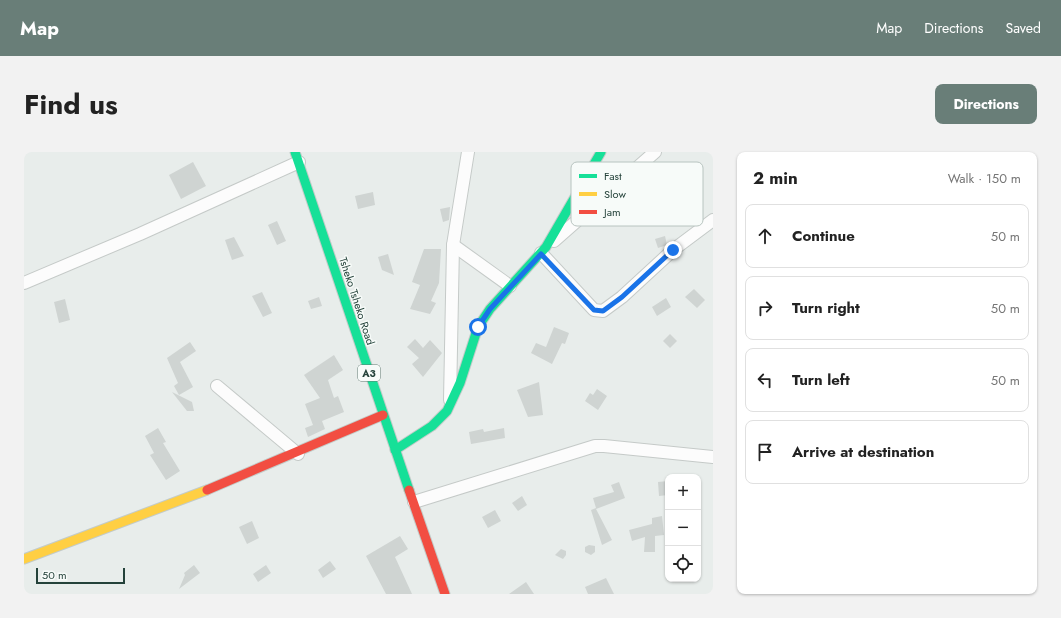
<!DOCTYPE html>
<html lang="en">
<head>
<meta charset="utf-8">
<style>
  body { margin:0; font-family:Jost,sans-serif; background:#f2f2f2; color:#222 }
  .controls { position:absolute; right:12px; bottom:12px; display:grid; overflow:hidden; border-radius:8px; box-shadow:0 1px 3px #0004 }
  .controls button { width:36px; height:36px; display:grid; place-items:center; padding:0; border:0; border-bottom:1px solid #e0e0e0; background:#fff; color:#222; font:20px sans-serif }
  .scale { position:absolute; left:12px; bottom:10px; width:89px; box-sizing:border-box; padding-left:4px; border:2px solid #24423a; border-top:0; font-size:11px; line-height:14px; white-space:nowrap; color:#24423a; -webkit-text-stroke:3px #f7fbf9; paint-order:stroke }
  .stop { position:absolute; width:12px; height:12px; margin:-9px; border:3px solid #1a73e8; border-radius:50%; background:#fff }
  .stop.end { background:#1a73e8; border-color:#fff; box-shadow:0 1px 4px #0008 }
  .list { margin:0; padding:0; list-style:none }
  h2 { display:flex; justify-content:space-between; align-items:center; height:52px; margin:0; padding:0 16px; font-size:17px }
  h2 small { font-size:13px; font-weight:400; color:#767676 }
  .list li { display:grid; grid-template-columns:26px 1fr auto; gap:12px; align-items:center; box-sizing:border-box; height:64px; margin:0 8px 8px; padding:0 8px; border:1px solid #e0e0e0; border-radius:8px }
  .list b { display:block; font-size:15px; white-space:nowrap }
  .list em { font-size:13px; font-style:normal; color:#767676 }
  .icon { flex:none; width:22px; height:22px; fill:none; stroke:currentColor; stroke-width:2; stroke-linecap:round; stroke-linejoin:round }
  .map { position:relative; flex:none; width:689px; height:442px; overflow:hidden; border-radius:8px }
  header { display:flex; align-items:center; gap:24px; box-sizing:border-box; height:56px; padding:0 20px; background:#697e78; color:#fff }
  header strong { font-size:19px }
  nav { display:flex; gap:22px; margin-inline-start:auto; font-size:14px }
  .intro { display:flex; align-items:center; justify-content:space-between; box-sizing:border-box; height:96px; padding:0 24px }
  h1 { margin:0; font-size:28px }
  .button { padding:10px 18px; border-radius:8px; background:#697e78; color:#fff; font-size:14px; font-weight:700 }
  main { display:flex; gap:24px; padding:0 24px }
  aside { flex:1; background:#fff; border-radius:8px; box-shadow:0 1px 3px #0004 }
  .map>svg:first-child { display:block }
  .building { fill:#cfd4d2 }
  .lines { fill:none; stroke-linecap:round; stroke-linejoin:round }
  .street-casing { stroke:#c5cac8; stroke-width:14 }
  .fast-casing { stroke:#c3cbc8; stroke-width:11 }
  .slow-casing { stroke:#c3cbc8; stroke-width:11 }
  .jam-casing { stroke:#c3cbc8; stroke-width:11 }
  .street { stroke:#fcfcfc; stroke-width:12 }
  .fast { stroke:#16e098; stroke-width:9 }
  .slow { stroke:#ffcf43; stroke-width:9 }
  .jam { stroke:#f24e42; stroke-width:9 }
  .route { stroke:#1a73e8; stroke-width:5 }
  .labels { text-anchor:middle; stroke-width:3; stroke-linejoin:round; paint-order:stroke }
  .shield { fill:#f7fbf9; stroke:#637a73; stroke-width:1 }
  .shield-label { font-size:10px; font-weight:bold; fill:#24423a }
  .street-label { font-size:11px; fill:#24423a; stroke:#f7fbf9 }
  .key { fill:#f7fbf9; stroke:#b8c4c0; stroke-width:1 }
  .key-label { font-size:11px; fill:#24423a }
</style>
</head>
<body>
<header>
<strong>Map</strong>
<nav><a>Map</a><a>Directions</a><a>Saved</a></nav>
</header>
<div class="intro"><h1>Find us</h1><a class="button">Directions</a></div>
<main>
<div class="map">
<svg width="689" height="442" viewBox="0 0 689 442">
  <rect width="100%" height="100%" fill="#e8edeb"/>
  <g class="building">
    <path d="M169,10l13,24 -25,13 -12,-24z"/>
    <path d="M349,40l2,13 -17,4 -3,-13z"/>
    <path d="M426,55l-1,13 -6,2 -3,-13z"/>
    <path d="M253,69l9,20 -9,4 -9,-20z"/>
    <path d="M641,84l2,9 -9,3 -3,-9z"/>
    <path d="M210,85l10,19 -12,4 -7,-20z"/>
    <path d="M400,97h17l-2,34 -8,18 5,2 -6,11 -20,-5 10,-24 -8,-3z"/>
    <path d="M364,102l6,21 -12,-5 -4,-13z"/>
    <path d="M670,137l11,11 -8,8 -12,-11z"/>
    <path d="M238,140l10,21 -9,4 -11,-21z"/>
    <path d="M295,145l3,9 -11,3 -3,-8z"/>
    <path d="M642,146l5,9 -14,9 -5,-9z"/>
    <path d="M41,147l5,21 -11,3 -5,-21z"/>
    <path d="M530,175l15,6 -4,11 -3,-1 -10,21 -21,-11 5,-10 10,4z"/>
    <path d="M646,182l7,7 -7,7 -7,-7z"/>
    <path d="M391,187l8,9 7,-8 12,13 -19,24 -11,-13 7,-6 -12,-11z"/>
    <path d="M166,190l6,9 -16,11 13,25 -14,8 -5,-9 4,-3 -11,-25z"/>
    <path d="M310,203l9,15 -15,10 6,18 4,-2 6,16 -22,9 3,8 -17,8 -3,-9 8,-3 -8,-21 15,-6 -16,-23z"/>
    <path d="M515,230l4,33 -15,2 -11,-27z"/>
    <path d="M573,237l10,7 -9,14 -13,-9 5,-8 3,2z"/>
    <path d="M148,240l20,10 2,9h-7z"/>
    <path d="M134,276l8,14 -3,1 17,28 -14,9 -16,-25 4,-2 -9,-17z"/>
    <path d="M480,276l1,10 -34,6 -2,-12 14,-3 1,3z"/>
    <path d="M644,329v14l-9,1 -1,-14z"/>
    <path d="M595,330l6,16 -29,11 16,31 -10,5 -11,-35 5,-2 -3,-10 21,-6 -3,-7z"/>
    <path d="M498,344l5,9 -9,6 -6,-8z"/>
    <path d="M471,358l6,11 -13,7 -6,-11z"/>
    <path d="M638,364l2,19 -9,1v16h-11l1,-15 -13,4 -3,-11 23,-6v-6z"/>
    <path d="M228,369l7,17 -12,6 -8,-17z"/>
    <path d="M376,384l8,13 -13,8 17,37h-26l-20,-38z"/>
    <path d="M565,393l6,1v6l-4,3 -6,-3v-5z"/>
    <path d="M537,397l5,2v4l-3,4 -8,-4z"/>
    <path d="M306,409l6,8 -13,9 -5,-8z"/>
    <path d="M170,413l6,8 -21,16 6,-14 -1,-2z"/>
    <path d="M242,413l5,8 -13,9 -5,-8z"/>
    <path d="M582,426l8,16h-26l-3,-7z"/>
    <path d="M502,430l8,12h-25z"/>
  </g>
  <g class="lines">
    <g class="street-casing">
      <g id="street">
        <path d="M530,89l101,-89"/>
        <path d="M429,93l57,41"/>
        <path d="M517,101l53,57 9,1 19,-14 51,-47 40,-30"/>
        <path d="M0,131l116,-49 159,-72"/>
        <path d="M193,234l81,68"/>
        <path d="M426,248l3,-155 15,-93"/>
        <path d="M390,350l181,-56h9l109,11"/>
      </g>
    </g>
    <g class="fast-casing">
      <g id="fast">
        <path d="M271,0l114,338"/>
        <path d="M371,298l37,-24 15,-15 13,-28 18,-56 12,-18 56,-62 55,-95"/>
      </g>
    </g>
    <g class="slow-casing">
      <path id="slow" d="M0,407l183,-69"/>
    </g>
    <g class="jam-casing">
      <g id="jam">
        <path d="M183,338l176,-75"/>
        <path d="M385,338l36,104"/>
      </g>
    </g>
    <use href="#street" class="street"/>
    <use href="#fast" class="fast"/>
    <use href="#slow" class="slow"/>
    <use href="#jam" class="jam"/>
  </g>
  <g class="lines">
    <path class="route" d="M454,175l12,-18 51,-55 53,56 9,1 19,-14 51,-47"/>
  </g>
  <g class="labels">
    <rect class="shield" x="334" y="213" width="22" height="16" rx="3"/>
    <g class="shield-label">
      <text x="345" y="225">A3</text>
    </g>
    <g class="street-label">
      <text transform="translate(333 149) rotate(72)" y="4">Tsheko Tsheko Road</text>
    </g>
  </g>
  <rect x="547" y="10" width="132" height="64" rx="6" class="key"/>
  <rect x="555" y="22" width="18" height="4" fill="#16e098"/>
  <rect x="555" y="40" width="18" height="4" fill="#ffcf43"/>
  <rect x="555" y="58" width="18" height="4" fill="#f24e42"/>
  <g class="key-label">
    <text x="580" y="28">Fast</text>
    <text x="580" y="46">Slow</text>
    <text x="580" y="64">Jam</text>
  </g>
</svg>
<div class="controls">
<button>+</button>
<button>−</button>
<button><svg class="icon" aria-label="locate" viewBox="0 0 24 24"><circle cx="12" cy="12" r="6"/><path d="M12 2v4M12 18v4M2 12h4M18 12h4"/></svg></button>
</div>
<div class="scale">50 m</div>
<div class="stop" style="left:454px;top:175px"></div>
<div class="stop end" style="left:649px;top:98px"></div>
</div>
<aside>
<h2>2 min<small>Walk · 150 m</small></h2>
<ul class="list">
<li><svg class="icon" aria-label="ahead" viewBox="0 0 24 24"><path d="M12 20V5M6 11l6-6 6 6"/></svg><div><b>Continue</b></div><em>50 m</em></li>
<li><svg class="icon" aria-label="right" viewBox="0 0 24 24"><path d="M7 20v-9h11M14 6l5 5-5 5"/></svg><div><b>Turn right</b></div><em>50 m</em></li>
<li><svg class="icon" aria-label="left" viewBox="0 0 24 24"><path d="M17 20v-9H6M10 6l-5 5 5 5"/></svg><div><b>Turn left</b></div><em>50 m</em></li>
<li><svg class="icon" aria-label="arrive" viewBox="0 0 24 24"><path d="M6 21V4h12l-3 4 3 4H6"/></svg><div><b>Arrive at destination</b></div></li>
</ul>
</aside>
</main>
</body>
</html>
